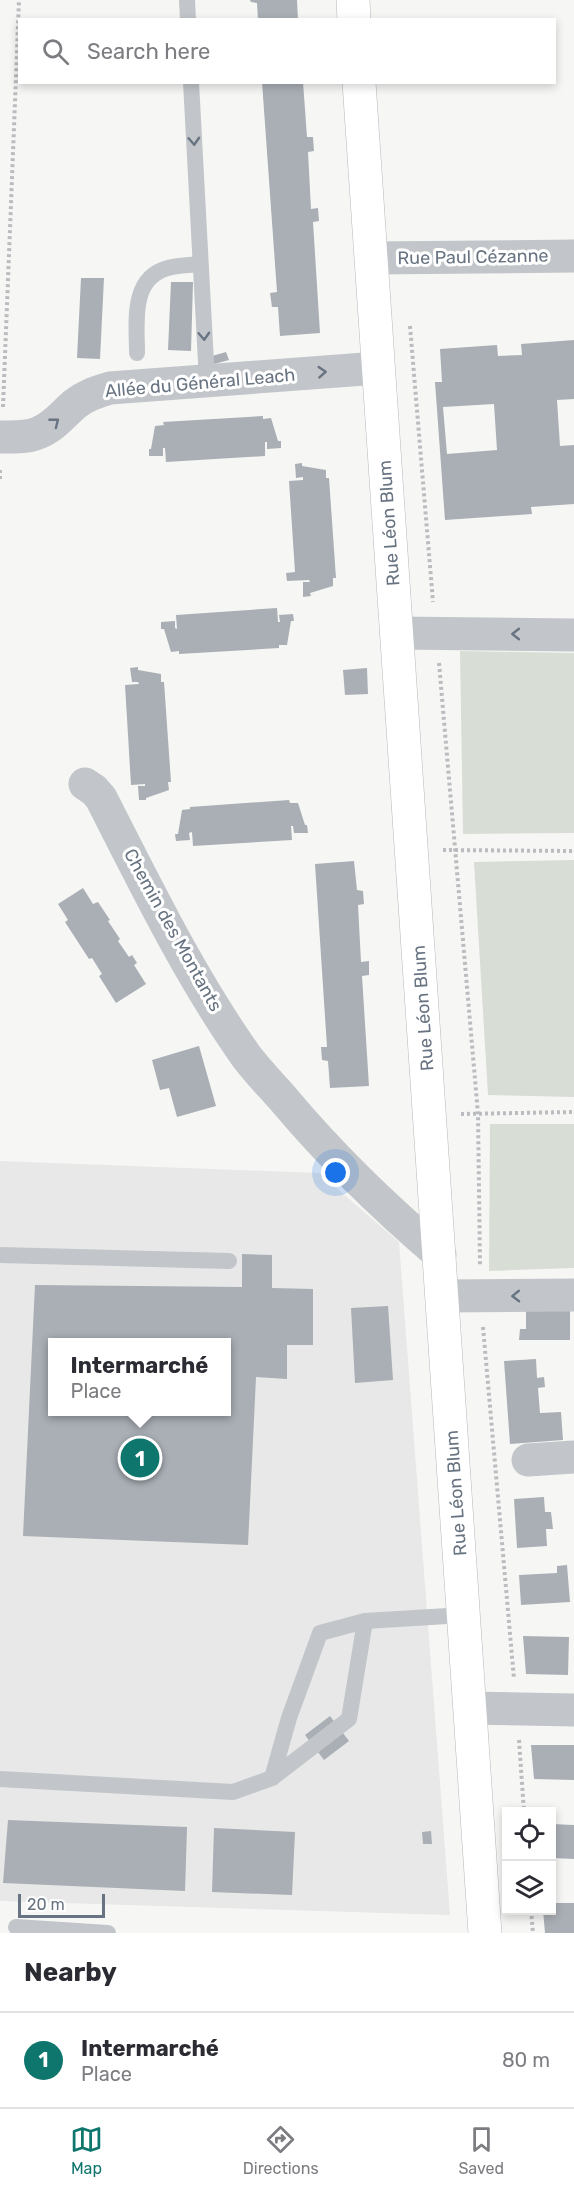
<!DOCTYPE html>
<html lang="en">
<head>
<meta charset="utf-8">
<style>
  body { margin:0; font-family:Rubik,sans-serif; background:#f2f2f3; color:#2b2b33 }
  .controls { position:absolute; right:18px; bottom:18px; display:grid; overflow:hidden; border-radius:0px; box-shadow:0 3px 9px #0003 }
  .controls button { width:54px; height:54px; display:grid; place-items:center; padding:0; border:0; border-bottom:2px solid #e1e1e2; background:#fff; color:#2b2b33; font:30px sans-serif }
  .scale { position:absolute; left:18px; bottom:15px; width:87px; box-sizing:border-box; padding-left:6px; border:3px solid #687482; border-top:0; font-size:16px; line-height:21px; white-space:nowrap; color:#687482; -webkit-text-stroke:4px #fff; paint-order:stroke }
  .you { position:absolute; left:336px; top:1173px; width:21px; height:21px; margin:-15px; border:4px solid #fff; border-radius:50%; background:#1a73e8; box-shadow:0 0 0 9px #1a73e833 }
  .badge { display:grid; place-items:center; width:39px; height:39px; border-radius:50%; background:#0f766e; color:#fff; font-size:20px; font-weight:700 }
  .pin { position:absolute; translate:-50% -50%; border:3px solid #fff; box-shadow:0 2px 6px #0006 }
  .popup { position:absolute; left:48px; top:1338px; width:183px; height:78px; box-sizing:border-box; display:grid; place-content:center; border-radius:0px; background:#fff; filter:drop-shadow(0 2px 4px #0005); font-size:20px; white-space:nowrap; color:#7c7c81 }
  .popup b { font-size:22px; color:#2b2b33 }
  .popup::after { content:''; position:absolute; left:50%; top:100%; margin-left:-12px; border:12px solid transparent; border-top-color:#fff }
  .list { margin:0; padding:0; list-style:none }
  h2 { display:flex; justify-content:space-between; align-items:center; height:78px; margin:0; padding:0 24px; font-size:26px }
  h2 small { font-size:20px; font-weight:400; color:#7c7c81 }
  .list li { display:grid; grid-template-columns:39px 1fr auto; gap:18px; align-items:center; box-sizing:border-box; height:96px; padding:0 24px; border-top:2px solid #e1e1e2 }
  .list b { display:block; font-size:22px; white-space:nowrap }
  .list p { margin:0; font-size:20px; white-space:nowrap; color:#7c7c81 }
  .list em { font-size:20px; font-style:normal; color:#7c7c81 }
  .icon { flex:none; width:33px; height:33px; fill:none; stroke:currentColor; stroke-width:2; stroke-linecap:round; stroke-linejoin:round }
  .map { position:relative; flex:none; width:574px; height:1933px; overflow:hidden }
  .search { position:absolute; background:#fff; box-shadow:0 3px 9px #0003; left:18px; right:18px; top:18px; height:66px; display:flex; align-items:center; gap:15px; box-sizing:border-box; padding:0 21px; border-radius:0px; color:#7c7c81; font-size:22px }
  .sheet { height:174px; background:#fff }
  nav { display:flex; justify-content:space-around; align-items:center; box-sizing:border-box; height:84px; border-top:2px solid #e1e1e2; background:#fff; font-size:16px; color:#7c7c81 }
  nav a { display:grid; justify-items:center; gap:3px }
  nav .on { color:#0f766e }
  .map>svg:first-child { display:block }
  .built { fill:#e7e8e7; fill-rule:evenodd }
  .green { fill:#d8ddd5 }
  .building { fill:#a9afb5; fill-rule:evenodd }
  .lines { fill:none; stroke-linecap:round; stroke-linejoin:round }
  .secondary-casing { stroke:#b5b9bd; stroke-width:34 }
  .path { stroke:#babcbf; stroke-width:4; stroke-dasharray:3 3; stroke-linecap:butt }
  .lane { stroke:#c2c5c9; stroke-width:16 }
  .street { stroke:#c2c5c9; stroke-width:33 }
  .secondary { stroke:#fff; stroke-width:33 }
  .oneway { stroke:#687482 }
  .labels { text-anchor:middle; stroke-width:6; stroke-linejoin:round; paint-order:stroke }
  .street-label { font-size:18px; fill:#687482; stroke:#fff }
</style>
</head>
<body>
<div class="map">
<svg width="574" height="1933" viewBox="0 0 574 1933">
  <rect width="100%" height="100%" fill="#f6f7f4"/>
  <path class="built" d="M0,1161l319,12 80,69 51,673 -450,-14zM53,1342h174v70h-174z"/>
  <g class="green">
    <path d="M460,651l114,2v180l-111,1z"/>
    <path d="M574,860v237l-86,-2 -14,-233z"/>
    <path d="M490,1124h84v144l-85,3z"/>
  </g>
  <g class="building">
    <path d="M250,0h47l1,20h-40l-1,-17 -6,-1z"/>
    <path d="M262,82h41l4,55h6l1,14 -6,1 3,57 7,-1 1,13 -6,1 7,111 -40,3 -2,-29h-6l-2,-14 7,-1z"/>
    <path d="M81,278h23l-4,81 -23,-1z"/>
    <path d="M171,282h22l-2,69 -23,-1z"/>
    <path d="M574,340v59l-17,1 3,46 14,-1v59l-43,3 1,7 -87,6 -10,-138h7l-2,-33 57,-4 1,11 24,-1 -1,-11zM494,404l3,46 -50,4 -4,-47z"/>
    <path d="M226,352l3,8 -15,4 -2,-8z"/>
    <path d="M263,416v3l8,-1 7,23h3v7l-14,1v-7h-2v14l-99,6 -1,-14h-2v8h-14v-7h2l4,-23 9,-1 -1,-3z"/>
    <path d="M302,463v3l24,4v8h3l7,100h-3v8l-23,7 1,3 -8,1v-15h7l-1,-2 -22,1 -1,-8 9,-1 -6,-91 14,-1v-3l-7,1 -1,-14z"/>
    <path d="M277,608l1,14h2l-1,-7 14,-1 1,7h-3l-4,24h-8v3l-100,6v-3l-8,1 -7,-23h-3v-7l14,-1v7l2,1 -1,-14z"/>
    <path d="M138,667v3l23,4v8h3l7,100h-3l1,8 -23,8v2h-7l-1,-14h7v-2l-14,1 -6,-100 14,-1 -1,-2h-6l-2,-14z"/>
    <path d="M367,668l1,26 -23,1 -2,-25z"/>
    <path d="M289,800l1,3h8l7,22h2l1,8h-14l-1,-7h-2l1,14 -99,6 -1,-14 -3,1 1,7 -14,1 -1,-7h3l4,-24 8,-1v-2z"/>
    <path d="M354,861l3,29 6,1 1,13 -6,1 3,57 8,-1v14l-7,1 7,110 -39,2 -2,-27 -6,-1 -1,-13h6l-12,-183z"/>
    <path d="M83,888l10,16 5,-2 12,18 -2,1 12,18 -2,2 11,16 3,-2 5,8 -3,2 12,19 -30,19 -17,-27 3,-2 -10,-16 -3,1 -24,-37 3,-2 -10,-16z"/>
    <path d="M199,1046l17,60 -39,11 -8,-29 -9,2 -8,-30z"/>
    <path d="M242,1254l30,1v33l41,1v56h-26v34l-31,-2 -8,168 -225,-9 12,-251 207,2zM53,1342h174v70h-174z"/>
    <path d="M388,1306l5,74 -38,3 -4,-75z"/>
    <path d="M526,1309h44v31h-51l1,-11h6z"/>
    <path d="M536,1359l1,19 7,-1 1,10 -7,1 2,25 21,-1 2,28 -53,4 -6,-83z"/>
    <path d="M544,1497l1,15h6l2,17h-7l1,17 -30,2 -3,-49z"/>
    <path d="M567,1565l3,37 -49,3 -2,-30 38,-2v-7z"/>
    <path d="M523,1636l46,1 -1,38 -42,-1z"/>
    <path d="M330,1716l19,25 -25,19 -19,-25z"/>
    <path d="M531,1745h43v35l-40,-1z"/>
    <path d="M8,1820l179,7 -2,64 -182,-8z"/>
    <path d="M552,1824l22,1v34l-22,-1z"/>
    <path d="M214,1828l81,4 -3,63 -80,-3z"/>
    <path d="M431,1831l1,13h-9l-1,-12z"/>
    <path d="M552,1903h22v30h-29l-2,-23h9z"/>
  </g>
  <g class="lines">
    <g class="secondary-casing">
      <g id="secondary">
        <path d="M353,0l1,20"/>
        <path d="M359,82l126,1851"/>
      </g>
    </g>
    <g class="path">
      <path d="M410,326l23,276"/>
      <path d="M3,407l16,-407"/>
      <path d="M0,479v-11"/>
      <path d="M439,663l39,451 2,152"/>
      <path d="M443,850l131,1"/>
      <path d="M461,1114l113,-2"/>
      <path d="M483,1327l31,352"/>
      <path d="M519,1740l5,72"/>
      <path d="M531,1910l2,23"/>
    </g>
    <g class="lane">
      <path d="M187,0l1,20"/>
      <path d="M191,82l16,299"/>
      <path d="M137,353c0,-30 -7,-75 31,-85 10,-3 22,-3 32,-4"/>
      <path d="M0,1255l229,6"/>
      <path d="M272,1778l77,-59 16,-98"/>
      <path d="M0,1779l233,13 39,-14 17,-60 31,-85 45,-12 99,-6"/>
      <path d="M16,1927l92,6"/>
    </g>
    <g class="street">
      <path d="M371,258l203,-2"/>
      <path d="M0,437c13,0 26,1 38,-4 16,-6 25,-19 37,-29 11,-9 22,-12 35,-16l268,-20"/>
      <path d="M397,633l177,2"/>
      <path d="M85,784l9,6 7,8c45,88 88,177 145,258 12,16 26,30 39,45 47,56 99,106 155,154"/>
      <path d="M443,1296l131,-1"/>
      <path d="M528,1460l46,-3"/>
      <path d="M470,1708l104,2"/>
    </g>
    <use href="#secondary" class="secondary"/>
  </g>
  <defs><path id="oneway-chevron" d="M-2-3.5L2.5 0L-2 3.5" fill="none" stroke-width="1.6" stroke-linecap="round" stroke-linejoin="round" transform="scale(1.5)"/></defs>
  <g class="oneway">
    <use href="#oneway-chevron" transform="translate(194 141) rotate(87)"/>
    <use href="#oneway-chevron" transform="translate(204 336) rotate(87)"/>
    <use href="#oneway-chevron" transform="translate(322 372) rotate(-4)"/>
    <use href="#oneway-chevron" transform="translate(55 422) rotate(-38)"/>
    <use href="#oneway-chevron" transform="translate(516 634) rotate(-180)"/>
    <use href="#oneway-chevron" transform="translate(516 1296) rotate(179)"/>
  </g>
  <g class="labels">
    <g class="street-label">
      <text transform="translate(473 257) rotate(-1)" y="6">Rue Paul Cézanne</text>
      <text transform="translate(200 383) rotate(-5)" y="6">Allée du Général Leach</text>
      <text transform="translate(389 523) rotate(-94)" y="6">Rue Léon Blum</text>
      <text transform="translate(173 930) rotate(61)" y="6">Chemin des Montants</text>
      <text transform="translate(423 1008) rotate(-94)" y="6">Rue Léon Blum</text>
      <text transform="translate(456 1493) rotate(-94)" y="6">Rue Léon Blum</text>
    </g>
  </g>
</svg>
<div class="controls">
<button><svg class="icon" aria-label="locate" viewBox="0 0 24 24"><circle cx="12" cy="12" r="6"/><path d="M12 2v4M12 18v4M2 12h4M18 12h4"/></svg></button>
<button><svg class="icon" aria-label="layers" viewBox="0 0 24 24"><path d="M12 4l9 5-9 5-9-5zM3 14l9 5 9-5"/></svg></button>
</div>
<div class="scale">20 m</div>
<div class="you"></div>
<div class="pin badge" style="left:140px;top:1458px">1</div>
<div class="popup"><b>Intermarché</b>Place</div>
<div class="search"><svg class="icon" aria-label="search" viewBox="0 0 24 24"><circle cx="10" cy="10" r="6"/><path d="M15 15l6 6"/></svg>Search here</div>
</div>
<section class="sheet">
<h2>Nearby<small></small></h2>
<ul class="list">
<li><span class="badge">1</span><div><b>Intermarché</b><p>Place</p></div><em>80 m</em></li>
</ul>
</section>
<nav>
<a class="on"><svg class="icon" aria-label="map" viewBox="0 0 24 24"><path d="M3 6l6-2 6 2 6-2v14l-6 2-6-2-6 2zM9 4v14M15 6v14"/></svg>Map</a>
<a><svg class="icon" aria-label="directions" viewBox="0 0 24 24"><path d="M12 3l9 9-9 9-9-9zM9 14v-3h6M13 9l2 2-2 2"/></svg>Directions</a>
<a><svg class="icon" aria-label="saved" viewBox="0 0 24 24"><path d="M7 4h10v16l-5-4-5 4z"/></svg>Saved</a>
</nav>
</body>
</html>
